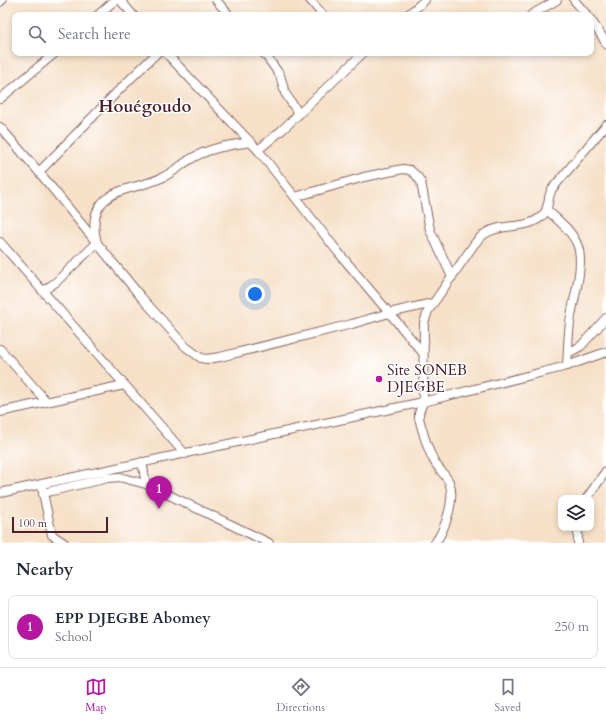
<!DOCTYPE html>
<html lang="en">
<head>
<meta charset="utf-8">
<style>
  body { margin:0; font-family:Cardo,serif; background:#f2f2f3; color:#1f2937 }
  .controls { position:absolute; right:12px; bottom:12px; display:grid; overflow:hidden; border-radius:8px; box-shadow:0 2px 6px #0003 }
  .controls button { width:36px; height:36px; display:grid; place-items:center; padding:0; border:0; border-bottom:1px solid #e0e1e3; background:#fff; color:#1f2937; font:20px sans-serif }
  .scale { position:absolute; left:12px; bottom:10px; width:96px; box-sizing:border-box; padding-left:4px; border:2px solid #4a1f2b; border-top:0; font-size:11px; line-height:14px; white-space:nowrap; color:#4a1f2b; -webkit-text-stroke:3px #fff; paint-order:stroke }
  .you { position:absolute; left:255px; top:294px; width:14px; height:14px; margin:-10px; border:3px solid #fff; border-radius:50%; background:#1a73e8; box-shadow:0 0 0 6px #1a73e833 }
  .badge { display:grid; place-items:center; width:26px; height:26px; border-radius:50%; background:#b5179e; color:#fff; font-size:13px; font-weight:700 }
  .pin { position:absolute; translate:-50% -33px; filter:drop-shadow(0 1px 2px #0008) }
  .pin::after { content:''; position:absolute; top:21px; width:14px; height:12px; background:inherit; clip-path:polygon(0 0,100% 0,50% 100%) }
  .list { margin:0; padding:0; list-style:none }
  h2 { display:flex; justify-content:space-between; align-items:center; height:52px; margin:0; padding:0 16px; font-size:17px }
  h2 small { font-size:13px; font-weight:400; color:#747a83 }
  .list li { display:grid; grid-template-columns:26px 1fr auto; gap:12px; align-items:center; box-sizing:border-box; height:64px; margin:0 8px 8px; padding:0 8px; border:1px solid #e0e1e3; border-radius:8px }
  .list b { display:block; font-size:15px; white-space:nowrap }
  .list p { margin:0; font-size:13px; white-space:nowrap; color:#747a83 }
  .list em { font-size:13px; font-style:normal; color:#747a83 }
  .icon { flex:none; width:22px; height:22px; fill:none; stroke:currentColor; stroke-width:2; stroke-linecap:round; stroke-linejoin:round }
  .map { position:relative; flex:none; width:606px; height:543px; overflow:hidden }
  .search { position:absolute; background:#fff; box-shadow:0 2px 6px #0003; left:12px; right:12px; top:12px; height:44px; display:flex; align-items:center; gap:10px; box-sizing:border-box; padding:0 14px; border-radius:8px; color:#747a83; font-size:15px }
  .sheet { height:124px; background:#fff }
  nav { display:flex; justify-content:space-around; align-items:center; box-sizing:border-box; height:56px; border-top:1px solid #e0e1e3; background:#fff; font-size:11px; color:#747a83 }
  nav a { display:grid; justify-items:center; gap:2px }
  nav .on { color:#b5179e }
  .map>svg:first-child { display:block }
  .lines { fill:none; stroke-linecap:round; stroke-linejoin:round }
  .minor-casing { stroke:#866362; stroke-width:10 }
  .minor { stroke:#fff; stroke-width:8 }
  .poi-dot { fill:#b5179e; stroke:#fff; stroke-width:1.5 }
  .labels { text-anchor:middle; stroke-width:3; stroke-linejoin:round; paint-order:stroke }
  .poi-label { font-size:15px; fill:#4a1f2b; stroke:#fff; text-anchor:start }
  .quarter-label { font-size:17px; font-weight:bold; fill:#4a1f2b; stroke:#fff }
</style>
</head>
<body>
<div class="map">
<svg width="606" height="543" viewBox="0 0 606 543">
  <rect width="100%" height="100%" fill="#fff"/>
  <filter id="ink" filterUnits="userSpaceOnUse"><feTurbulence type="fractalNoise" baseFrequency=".025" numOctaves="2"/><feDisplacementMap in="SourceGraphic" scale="8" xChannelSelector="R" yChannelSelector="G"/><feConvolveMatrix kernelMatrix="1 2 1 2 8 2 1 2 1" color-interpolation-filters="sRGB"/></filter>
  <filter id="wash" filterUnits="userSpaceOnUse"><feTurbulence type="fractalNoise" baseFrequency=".012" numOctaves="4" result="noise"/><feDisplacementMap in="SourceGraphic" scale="16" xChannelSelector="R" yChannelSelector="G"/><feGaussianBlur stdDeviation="0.9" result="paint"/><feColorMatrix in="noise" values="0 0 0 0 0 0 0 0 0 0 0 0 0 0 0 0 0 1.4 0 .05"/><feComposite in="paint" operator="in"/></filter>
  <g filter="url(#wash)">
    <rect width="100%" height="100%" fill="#f6e0c7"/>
  </g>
  <g filter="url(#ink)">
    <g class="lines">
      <g class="minor-casing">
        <g id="minor">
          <path d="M120,0l13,15"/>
          <path d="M216,0l13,15"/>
          <path d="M310,0l13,15"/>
          <path d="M574,0l13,15"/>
          <path d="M0,2l2,-2"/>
          <path d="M98,15l17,-15"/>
          <path d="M408,15l17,-15"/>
          <path d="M531,15l26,-15"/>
          <path d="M591,20l12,18 3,6"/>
          <path d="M166,53l92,97 80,102 85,101"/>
          <path d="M264,53l16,22 5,18 14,21"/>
          <path d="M0,99l55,-46"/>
          <path d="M0,127l39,45 102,125 45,50 15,11 6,1 13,-2 132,-33 37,-11 44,-10"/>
          <path d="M258,150l24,-20 81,-77"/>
          <path d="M39,172l79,-81 39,-38"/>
          <path d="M295,197l69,-20 39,-8 7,1 7,6 4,6 9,48 22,47"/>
          <path d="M547,210c11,10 24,20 30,34 9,20 -5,58 -7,79 -2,14 -2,29 -3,43"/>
          <path d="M0,242l185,212"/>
          <path d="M43,291l13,-9 41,-39c-4,-14 -5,-28 5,-40 14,-16 41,-16 59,-25 10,-4 19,-12 28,-18 19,-12 40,-15 62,-18"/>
          <path d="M0,349l46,52"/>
          <path d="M568,353l13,-7 25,-28"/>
          <path d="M0,412l124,-27"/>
          <path d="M142,462l4,22"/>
          <path d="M42,488l10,47 12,8"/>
          <path d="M0,493l423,-91 144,-36 39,-14"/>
          <path d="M43,493l65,-15 11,-1 27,7 123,59"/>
          <path d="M587,498l19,-27"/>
          <path d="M578,528v15"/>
          <path d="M435,543c10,-13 21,-45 14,-61 -4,-8 -12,-14 -16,-23 -7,-13 -10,-27 -14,-41v-5l4,-11 1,-79 4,-12 47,-68c3,-3 6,-7 11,-10 18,-11 41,-2 57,-18 7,-8 4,-17 9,-26l54,-64"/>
        </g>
      </g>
      <use href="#minor" class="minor"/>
    </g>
  </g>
  <circle class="poi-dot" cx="379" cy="379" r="4"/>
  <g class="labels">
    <g class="poi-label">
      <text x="387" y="375">Site SONEB<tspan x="387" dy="17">DJEGBE</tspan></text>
    </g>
    <g class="quarter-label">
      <text x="145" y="112">Houégoudo</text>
    </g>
  </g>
</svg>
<div class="controls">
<button><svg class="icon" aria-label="layers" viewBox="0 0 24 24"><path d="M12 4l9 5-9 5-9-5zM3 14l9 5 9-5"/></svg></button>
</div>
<div class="scale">100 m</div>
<div class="you"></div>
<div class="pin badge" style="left:159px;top:509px">1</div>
<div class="search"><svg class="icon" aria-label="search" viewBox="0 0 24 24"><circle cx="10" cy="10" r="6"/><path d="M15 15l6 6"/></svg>Search here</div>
</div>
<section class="sheet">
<h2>Nearby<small></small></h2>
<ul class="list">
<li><span class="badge">1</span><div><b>EPP DJEGBE Abomey</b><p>School</p></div><em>250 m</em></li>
</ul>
</section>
<nav>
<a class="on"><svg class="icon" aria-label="map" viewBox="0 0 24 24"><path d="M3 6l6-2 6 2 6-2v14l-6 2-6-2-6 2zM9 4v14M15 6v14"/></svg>Map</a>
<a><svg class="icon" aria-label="directions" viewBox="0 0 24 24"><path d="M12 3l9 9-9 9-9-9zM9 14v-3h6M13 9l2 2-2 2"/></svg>Directions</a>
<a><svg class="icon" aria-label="saved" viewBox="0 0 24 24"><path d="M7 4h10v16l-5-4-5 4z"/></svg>Saved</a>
</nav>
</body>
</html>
